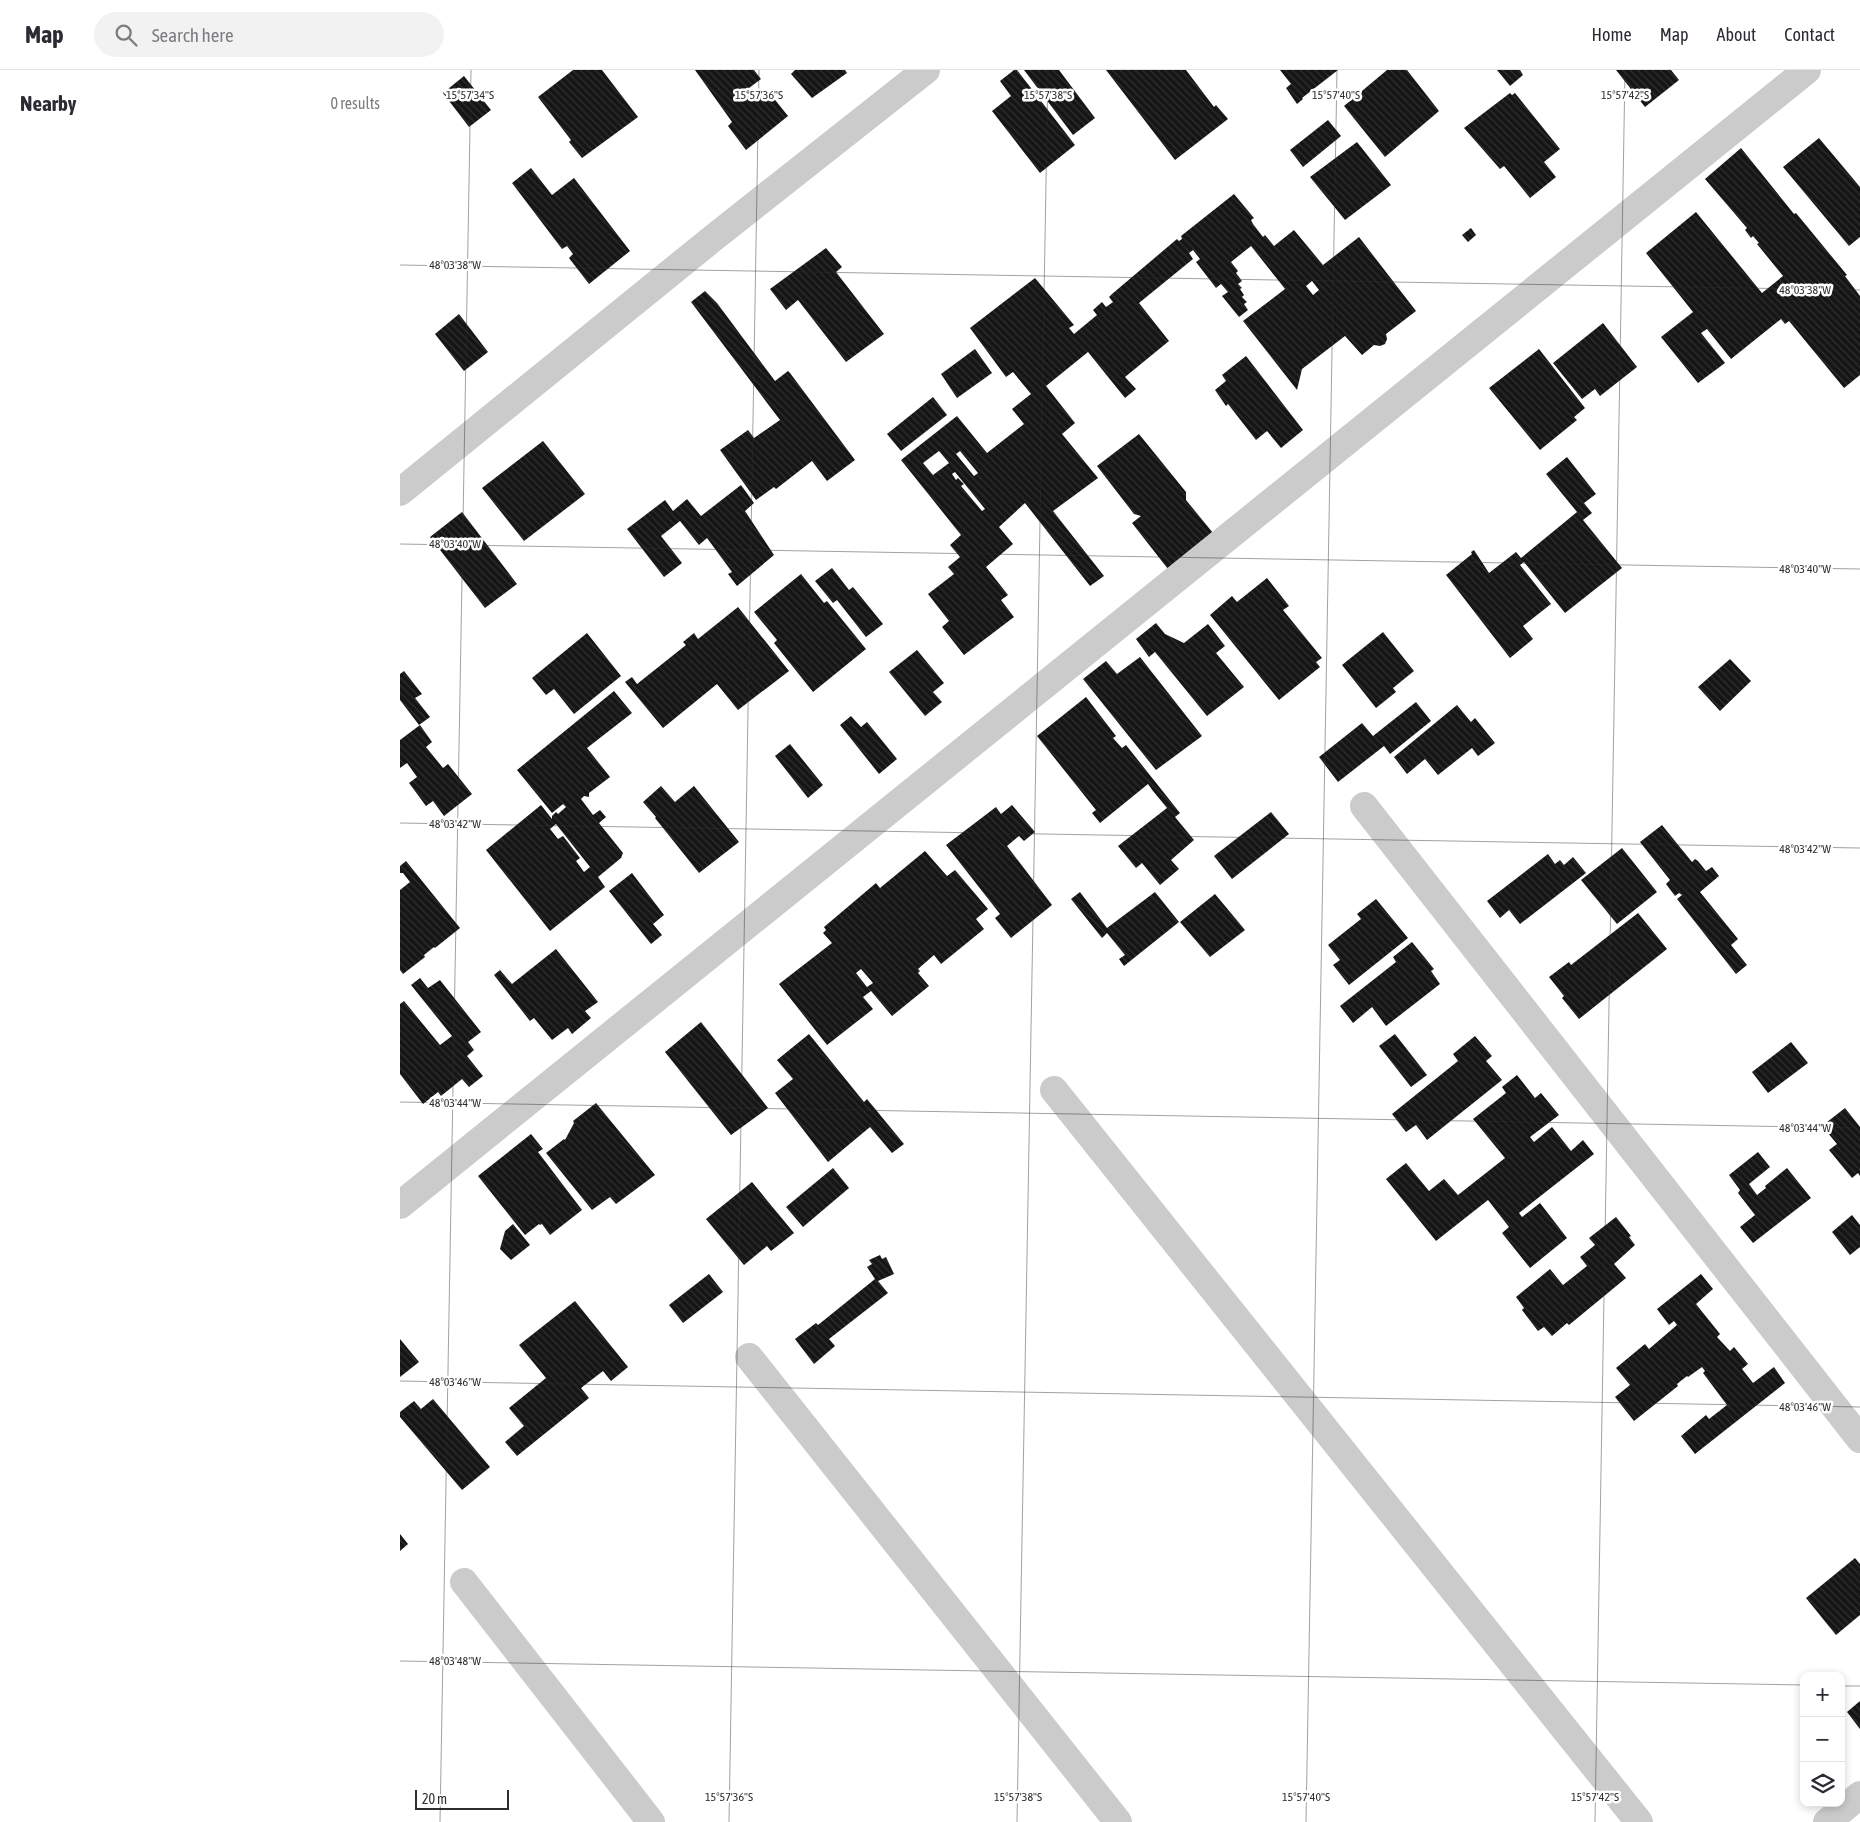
<!DOCTYPE html>
<html lang="en">
<head>
<meta charset="utf-8">
<style>
  body { margin:0; font-family:"Asap Condensed",sans-serif; background:#f2f2f3; color:#2b2b33 }
  .controls { position:absolute; right:15px; bottom:15px; display:grid; overflow:hidden; border-radius:10px; box-shadow:0 2px 8px #0003 }
  .controls button { width:45px; height:45px; display:grid; place-items:center; padding:0; border:0; border-bottom:1px solid #e1e1e2; background:#fff; color:#2b2b33; font:25px sans-serif }
  .scale { position:absolute; left:15px; bottom:12px; width:94px; box-sizing:border-box; padding-left:5px; border:2px solid #2e2e2e; border-top:0; font-size:14px; line-height:18px; white-space:nowrap; color:#2e2e2e; -webkit-text-stroke:4px #fff; paint-order:stroke }
  .list { margin:0; padding:0; list-style:none }
  h2 { display:flex; justify-content:space-between; align-items:center; height:65px; margin:0; padding:0 20px; font-size:21px }
  h2 small { font-size:16px; font-weight:400; color:#7c7c81 }
  .icon { flex:none; width:28px; height:28px; fill:none; stroke:currentColor; stroke-width:2; stroke-linecap:round; stroke-linejoin:round }
  .map { position:relative; flex:none; width:1460px; height:1752px; overflow:hidden }
  header { display:flex; align-items:center; gap:30px; box-sizing:border-box; height:70px; padding:0 25px; background:#fff; border-bottom:1px solid #e1e1e2 }
  header strong { font-size:24px }
  nav { display:flex; gap:28px; margin-inline-start:auto; font-size:18px }
  .search { width:350px; height:45px; background:#f2f2f3; display:flex; align-items:center; gap:12px; box-sizing:border-box; padding:0 18px; border-radius:28px; color:#7c7c81; font-size:19px }
  main { display:flex }
  aside { flex:1; background:#fff }
  .map>svg:first-child { display:block }
  .building { fill:url(#building-back-hatch); fill-rule:evenodd }
  .lines { fill:none; stroke-linecap:round; stroke-linejoin:round }
  .minor { stroke:#cbcbcb; stroke-width:28 }
  .ticks { fill:none; stroke:#2e2e2e; stroke-width:1; stroke-opacity:0.45 }
  .ticks-label { font-size:12px; text-anchor:middle; fill:#2e2e2e; stroke:#fff; stroke-width:5; stroke-linejoin:round; paint-order:stroke }
</style>
</head>
<body>
<header>
<strong>Map</strong>
<div class="search"><svg class="icon" aria-label="search" viewBox="0 0 24 24"><circle cx="10" cy="10" r="6"/><path d="M15 15l6 6"/></svg>Search here</div>
<nav><a>Home</a><a>Map</a><a>About</a><a>Contact</a></nav>
</header>
<main>
<aside>
<h2>Nearby<small>0 results</small></h2>
<ul class="list">
</ul>
</aside>
<div class="map">
<svg width="1460" height="1752" viewBox="0 0 1460 1752">
  <defs>
    <pattern id="building-back-hatch" width="6" height="6" patternUnits="userSpaceOnUse" patternTransform="scale(1.25)"><rect width="6" height="6" fill="#151515"/><path d="M-1 5l2 2M0 0l6 6M5-1l2 2" fill="none" stroke="#2f2f2f"/></pattern>
  </defs>
  <rect width="100%" height="100%" fill="#fff"/>
  <g class="building">
    <path d="M173,0h29l36,47 -56,41 -13,-16 2,-2 -33,-43z"/>
    <path d="M295,0h59l7,9 -12,9 8,11 11,-8 20,25 -42,34 -18,-24 4,-4z"/>
    <path d="M395,0h50l2,3 -35,25 -21,-24z"/>
    <path d="M614,0h3l58,75 -35,28 -48,-62 19,-15 -11,-15z"/>
    <path d="M624,0h35l36,48 -22,17z"/>
    <path d="M706,0h80l28,37 2,-2 12,14 -53,41z"/>
    <path d="M880,0h58l-36,28 1,1 -6,5 -11,-16 5,-4z"/>
    <path d="M987,0h20l32,41 -54,46 -41,-51z"/>
    <path d="M1097,0h23l3,5 -13,11z"/>
    <path d="M1216,0h55l8,10 -34,27z"/>
    <path d="M64,6l27,34 -22,17 -26,-34z"/>
    <path d="M1110,23l2,2 3,-2 45,56 -16,13 12,15 -26,21 -26,-32 -4,3 -36,-41z"/>
    <path d="M928,50l13,16 -38,31 -13,-17z"/>
    <path d="M1419,68l41,49v50l-11,9 -66,-79z"/>
    <path d="M957,72l34,43 -46,35 -35,-43z"/>
    <path d="M1341,78l53,66 2,-1 51,62 -2,1 15,20v79l-16,13 -55,-67 -4,3 -4,-5 -50,40 -24,-30 -6,4 24,30 -27,20 -37,-46 32,-25 -47,-59 50,-41 66,81 21,-17 -26,-32 2,-1 -6,-7 -2,2 -6,-8 2,-2 -42,-49z"/>
    <path d="M131,98l21,27 22,-17 56,73 -41,33 -20,-26 4,-4 -6,-8 -5,3 -50,-66z"/>
    <path d="M834,124l20,24 -3,2 2,4 10,13 2,-2 9,11 20,-16 29,35 36,-28 57,74 -30,23 1,5 -2,5 -5,2 -6,-1 -12,10 -17,-19 -43,33 -5,21 -54,-69 42,-32 -34,-43 -20,16 7,9 -2,2 6,8 -4,3 4,4 -2,1 4,6 -2,2 5,5 -3,2 4,6 -9,7 -17,-21 6,-4 -7,-8 -5,4 -20,-26 4,-3 -7,-9 -4,3 4,6 -54,44 30,38 -44,36 11,12 -11,9 -37,-46 -42,34 29,37 -13,11 36,44 -45,33 51,65 -14,10 -65,-83 -26,24 14,17 -27,23 22,28 -7,5 13,17 -50,38 -22,-28 7,-6 -21,-27 26,-20 -6,-7 12,-10 -10,-12 11,-10 -60,-75 56,-44 30,37 37,-29 -12,-15 19,-15 -18,-22 -7,5 -36,-49 65,-50 39,47 -5,3 5,6 23,-19 -4,-5 9,-8 4,5 7,-5 -4,-5 3,-3 65,-55 2,2 3,-2 -1,-3zM912,211l7,9 -6,5 -7,-9zM539,381l10,12 -16,12 -10,-12zM560,381l18,22 -4,3 -18,-22zM555,402l30,37 -3,2 -21,-25 3,-2 -6,-6 -2,2 -4,-6z"/>
    <path d="M1071,158l5,7 -8,7 -6,-7z"/>
    <path d="M426,178l16,19 -6,5 48,62 -38,28 -48,-62 -12,10 -16,-21z"/>
    <path d="M305,221l12,12 58,78 13,-10 2,2 65,87 -28,21 -15,-20 -36,28 -2,-2 -18,13 -36,-50 28,-20 6,8 26,-18 -89,-118z"/>
    <path d="M59,244l29,38 -24,19 -29,-37z"/>
    <path d="M1203,253l34,44 -37,29 -5,-7 -13,10 -29,-36z"/>
    <path d="M575,279l17,24 -35,25 -16,-24z"/>
    <path d="M1139,279l46,59 -11,9 3,3 -37,30 -51,-62z"/>
    <path d="M846,286l57,74 -22,18 -14,-17 -11,9 -28,-36 -2,2 -11,-16 11,-9 -4,-6z"/>
    <path d="M533,327l14,18 -46,36 -14,-17z"/>
    <path d="M739,364l47,58v8l27,33 -45,36 -36,-46 9,-7 -7,-2 -37,-48z"/>
    <path d="M143,371l42,53 -61,47 -42,-53z"/>
    <path d="M1167,387l29,37 -12,9 8,10 -9,7 39,48 -57,45 -41,-51 -4,3 31,39 -28,22 10,13 -23,19 -64,-83 26,-21 -1,-2 3,-2 15,23 27,-21 5,6 56,-46 -31,-38z"/>
    <path d="M341,415l13,18 -9,8 29,44 -37,31 -9,-12 4,-2 -25,-34 -8,7 -19,-24 -19,15 21,27 -18,14 -37,-48 38,-29 8,11 14,-12 14,17z"/>
    <path d="M62,442l55,72 -32,24 -55,-71z"/>
    <path d="M432,498l17,22 4,-3 30,37 -17,13 -29,-37 -4,3 -18,-22z"/>
    <path d="M401,504l23,29 3,-2 39,48 -53,43 -39,-49 3,-3 -23,-28z"/>
    <path d="M867,508l22,28 -6,4 39,48 -6,4 4,5 -41,33 -69,-85 22,-19 5,6z"/>
    <path d="M338,537l51,64 -51,39 -21,-26 -54,44 -38,-46 7,-5 5,7 49,-39 -3,-3 11,-9 4,6z"/>
    <path d="M756,553l9,11 19,9 24,-19 17,22 -9,7 28,34 -37,29 -52,-64 -6,5 -13,-18z"/>
    <path d="M983,562l31,39 -21,17 3,4 -20,16 -34,-43z"/>
    <path d="M187,563l34,43 -47,38 -20,-25 -8,6 -14,-17z"/>
    <path d="M517,580l27,33 -11,9 9,10 -17,14 -36,-44z"/>
    <path d="M740,587l62,79 -46,34 -73,-91 23,-18 11,13z"/>
    <path d="M1330,589l21,22 -31,30 -22,-24z"/>
    <path d="M4,601l18,23 -7,4 15,19 -11,8 -19,-25v-26z"/>
    <path d="M214,621l18,22 -45,35 23,29 -21,16v4l-5,-1 -3,3 12,16 7,-5 6,7 -7,6 24,30 -2,5 -23,19 7,10 -55,44 -64,-81 55,-45 11,14v-3l4,-4 2,2 8,-7 -3,-3 -11,9 -35,-43zM156,754l34,43 -6,5 -8,-11 4,-3 -17,-22 -5,3 -8,-10z"/>
    <path d="M686,627l30,39 -3,2 9,10 4,-3 54,68 -5,4 19,23 -23,20 8,9 -19,16 -18,-22 -6,5 -18,-22 49,-38 -14,-17 -5,-7 -48,39 -8,-10 4,-3 -59,-74z"/>
    <path d="M1016,632l15,19 -41,33 -6,-8 -46,36 -19,-25 43,-34 11,13z"/>
    <path d="M1057,635l14,17 4,-4 20,25 -17,13 -6,-8 -34,27 -13,-16 -18,15 -13,-17z"/>
    <path d="M451,646l10,11 6,-5 30,37 -18,15 -39,-49z"/>
    <path d="M20,655l12,17 -6,5 17,21 5,-4 24,30 -28,22 -11,-15 -7,5 -17,-23 8,-6 -10,-14 -7,5v-28z"/>
    <path d="M390,674l33,41 -15,13 -33,-42z"/>
    <path d="M261,716l14,16 19,-16 45,56 -40,31 -44,-55 1,-1 -13,-15z"/>
    <path d="M612,735l23,27 -11,9 -5,-5 -12,10 45,59 -41,33 -16,-20 5,-4 -54,-69 50,-38 5,7z"/>
    <path d="M871,742l18,22 -57,45 -18,-23z"/>
    <path d="M1262,755l30,37 3,-3 3,2 8,10 6,-4 7,9 -19,16 38,47 -7,6 16,20 -11,9 -59,-75 5,-4 -3,-2 -4,3 -9,-12 4,-4 -30,-38z"/>
    <path d="M1222,778l35,44 -40,32 -36,-44z"/>
    <path d="M525,781l22,25 8,-6 33,39 -12,10 8,10 -43,35 -7,-9 -16,14 2,2 -2,2 11,13 -37,30 -21,-25 -8,6 10,12 -46,36 -48,-61 53,-41 -9,-10 3,-3 -2,-3 52,-44 4,5zM461,899l12,14 -6,4 -11,-14z"/>
    <path d="M1148,784l7,10 5,-4 4,5 9,-8 13,16 -66,51 -11,-14 -9,8 -13,-17z"/>
    <path d="M6,791l54,67 -25,20 -1,-1 -10,8 1,2 -22,17 -3,-4v-80l10,-8 -7,-9h-3v-7z"/>
    <path d="M232,803l32,42 -11,9 9,11 -11,9 -42,-53z"/>
    <path d="M680,822l27,36 48,-36 24,30 -55,44 -5,-7 6,-4 -18,-22 -5,5 -31,-39z"/>
    <path d="M815,824l30,36 -35,27 -30,-35z"/>
    <path d="M976,829l32,39 -59,47 -16,-20 7,-5 -12,-15 33,-26 -4,-5z"/>
    <path d="M1238,843l29,36 -88,70 -17,-21 2,-2 -15,-19 20,-15 2,3z"/>
    <path d="M1012,872l22,27 -3,2 9,13 -54,42 -14,-19 -19,16 -13,-17 56,-44 -3,-5z"/>
    <path d="M156,879l42,53 -13,9 6,7 -19,16 -4,-6 -16,12 -18,-22 -4,3 -36,-46 6,-5 12,14z"/>
    <path d="M20,908l8,10 12,-8 41,52 -13,10 6,8 -7,6 16,20 -14,11 -7,-8 -21,17 -3,-4 -15,12 -23,-30v-70l4,-3 36,44 12,-9 -41,-51z"/>
    <path d="M301,952l67,86 -37,27 -66,-83z"/>
    <path d="M409,964l55,68 3,-3 37,45 -12,9 -22,-26 -42,35 -53,-69 18,-14 -16,-19z"/>
    <path d="M995,964l32,41 -16,12 -32,-41z"/>
    <path d="M1075,966l17,20 -6,5 16,19 -75,60 -11,-15 -10,7 -14,-18 66,-53 -5,-7z"/>
    <path d="M1391,972l17,21 -40,30 -16,-21z"/>
    <path d="M1117,1005l18,23 6,-5 18,22 -29,22 4,5 18,-15 19,24 12,-11 11,14 -75,59 3,4 18,-14 27,35 -37,30 -28,-35 7,-6 -21,-27 -52,41 -50,-62 20,-16 23,28 15,-12 14,16 47,-37 -32,-39 33,-26 -4,-6z"/>
    <path d="M196,1033l59,72 -39,29 -6,-7 -18,13 -46,-57 18,-14 1,1 9,-17 -1,-2z"/>
    <path d="M1445,1038l15,19v49l-2,-3 -6,5 -23,-28 8,-6 -15,-18z"/>
    <path d="M131,1064l12,15 -5,3 44,58 -32,25 -8,-11 -2,1 -1,-1 -14,11 -47,-59z"/>
    <path d="M1358,1082l12,15 -21,17 8,11 9,-7 -1,-2 22,-18 24,30 -58,45 -13,-16 15,-12 -17,-22 2,-3 -11,-15z"/>
    <path d="M433,1098l16,20 -46,39 -17,-20z"/>
    <path d="M352,1112l42,51 -23,18 -4,-5 -23,19 -38,-46z"/>
    <path d="M1452,1145l8,10v22l-10,8 -18,-23z"/>
    <path d="M1216,1147l15,19 -2,1 6,8 -21,19 12,14 -57,47 -2,-2 -15,13 -8,-9 -6,4 -16,-21 2,-2 -8,-11 34,-28 13,16 24,-19 -7,-9 15,-12 -6,-7z"/>
    <path d="M113,1154l17,21 -19,15 -11,-11 5,-18z"/>
    <path d="M480,1185l2,4 4,-2 8,17 -16,7 10,12 -59,46 6,7 -21,18 -19,-25 21,-16 2,2 57,-46 -8,-12 5,-3 -3,-4z"/>
    <path d="M309,1204l14,18 -40,31 -14,-18z"/>
    <path d="M1301,1204l12,15 -17,15 24,30 -3,3 13,14 4,-4 14,17 -6,5 11,14 21,-16 11,16 -90,71 -14,-18 25,-21 3,4 18,-14 -24,-32 2,-2 -3,-4 -14,10 -1,-1 -10,8 1,2 -44,35 -19,-24 15,-12 -14,-17 29,-24 4,5 28,-24 -3,-4 -5,4 -12,-16z"/>
    <path d="M175,1231l53,66 -17,14 -8,-10 -22,17 8,10 -72,58 -12,-14 19,-16 -15,-18 37,-30 -27,-33z"/>
    <path d="M0,1269l19,23 -19,15z"/>
    <path d="M33,1329l57,68 -28,23 -62,-73v-5l14,-11 7,8z"/>
    <path d="M0,1464l8,10 -8,7z"/>
    <path d="M1455,1488l5,6v51l-24,20 -30,-37z"/>
    <path d="M1460,1631v28l-13,-17z"/>
  </g>
  <g class="lines">
    <g class="minor">
      <path d="M0,422l312,-253 214,-169"/>
      <path d="M964,736l496,633"/>
      <path d="M654,1020l585,732"/>
      <path d="M0,1135l1407,-1135"/>
      <path d="M349,1287l369,465"/>
      <path d="M64,1512l187,240"/>
      <path d="M1427,1752l33,-27"/>
    </g>
  </g>
  <path class="ticks" d="M0,195l1460,25M0,474l1460,25M0,753l1460,25M0,1032l1460,26M0,1311l1460,26M0,1591l1404,24M1441,1616h19M40,1752l31,-1752M329,1752l30,-1752M617,1752l31,-1752M906,1752l31,-1752M1195,1752l30,-1752"/>
  <g class="ticks-label">
    <text x="70" y="29">15°57'34"S</text>
    <text x="359" y="29">15°57'36"S</text>
    <text x="648" y="29">15°57'38"S</text>
    <text x="936" y="29">15°57'40"S</text>
    <text x="1225" y="29">15°57'42"S</text>
    <text x="55" y="199">48°03'38"W</text>
    <text x="1405" y="224">48°03'38"W</text>
    <text x="55" y="478">48°03'40"W</text>
    <text x="1405" y="503">48°03'40"W</text>
    <text x="55" y="758">48°03'42"W</text>
    <text x="1405" y="783">48°03'42"W</text>
    <text x="55" y="1037">48°03'44"W</text>
    <text x="1405" y="1062">48°03'44"W</text>
    <text x="55" y="1316">48°03'46"W</text>
    <text x="1405" y="1341">48°03'46"W</text>
    <text x="55" y="1595">48°03'48"W</text>
    <text x="329" y="1731">15°57'36"S</text>
    <text x="618" y="1731">15°57'38"S</text>
    <text x="906" y="1731">15°57'40"S</text>
    <text x="1195" y="1731">15°57'42"S</text>
  </g>
</svg>
<div class="controls">
<button>+</button>
<button>−</button>
<button><svg class="icon" aria-label="layers" viewBox="0 0 24 24"><path d="M12 4l9 5-9 5-9-5zM3 14l9 5 9-5"/></svg></button>
</div>
<div class="scale">20 m</div>
</div>
</main>
</body>
</html>
